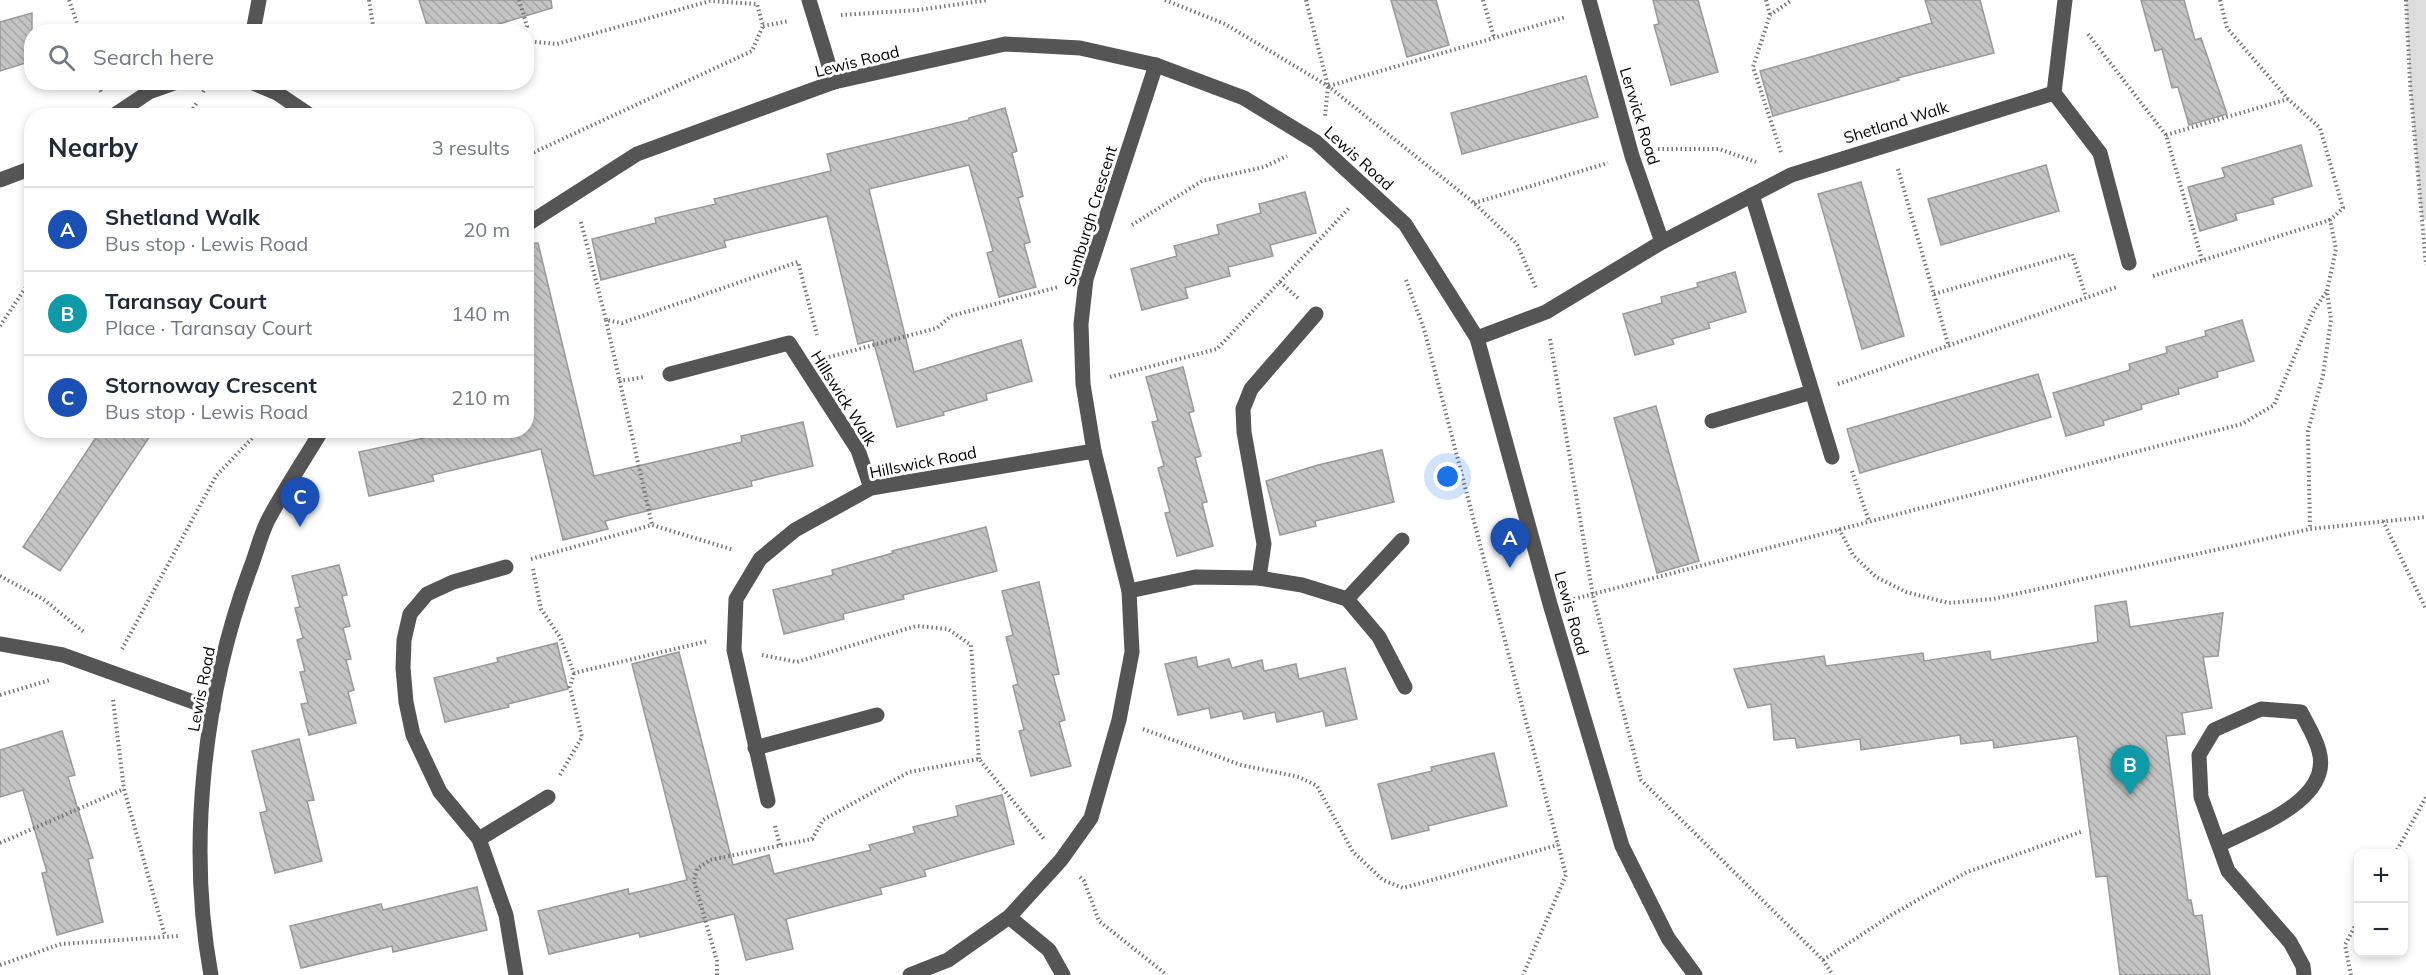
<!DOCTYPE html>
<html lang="en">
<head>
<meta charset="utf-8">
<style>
  body { margin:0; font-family:Mulish,sans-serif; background:#f6f6f7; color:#1f2937 }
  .controls { position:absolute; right:18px; bottom:18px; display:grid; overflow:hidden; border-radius:12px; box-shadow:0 3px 9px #0003 }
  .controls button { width:54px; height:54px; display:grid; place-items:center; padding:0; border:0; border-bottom:2px solid #e0e1e3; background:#fff; color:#1f2937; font:30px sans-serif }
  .you { position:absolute; left:1448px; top:477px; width:21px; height:21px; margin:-15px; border:4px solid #fff; border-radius:50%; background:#1a73e8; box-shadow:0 0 0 9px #1a73e833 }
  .badge { display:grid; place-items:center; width:39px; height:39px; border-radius:50%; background:#1a73e8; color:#fff; font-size:20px; font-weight:700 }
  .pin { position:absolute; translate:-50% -50px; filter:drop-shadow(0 2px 3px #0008) }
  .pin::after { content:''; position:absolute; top:32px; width:21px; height:18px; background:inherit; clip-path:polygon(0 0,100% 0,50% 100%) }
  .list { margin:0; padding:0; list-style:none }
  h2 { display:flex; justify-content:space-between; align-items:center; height:78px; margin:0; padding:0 24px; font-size:26px }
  h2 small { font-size:20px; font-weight:400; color:#747a83 }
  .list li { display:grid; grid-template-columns:39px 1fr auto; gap:18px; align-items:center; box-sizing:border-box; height:84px; padding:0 24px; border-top:2px solid #e0e1e3 }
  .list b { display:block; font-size:22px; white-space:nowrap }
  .list p { margin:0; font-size:20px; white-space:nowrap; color:#747a83 }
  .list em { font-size:20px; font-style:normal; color:#747a83 }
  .icon { flex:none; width:33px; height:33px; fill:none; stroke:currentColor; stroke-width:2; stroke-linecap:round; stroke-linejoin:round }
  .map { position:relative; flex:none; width:2426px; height:975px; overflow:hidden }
  .search { position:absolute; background:#fff; box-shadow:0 3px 9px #0003; left:24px; top:24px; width:510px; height:66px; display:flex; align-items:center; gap:15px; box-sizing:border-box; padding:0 21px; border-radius:24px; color:#747a83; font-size:22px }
  .panel { position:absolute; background:#fff; box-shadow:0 3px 9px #0003; left:24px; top:108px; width:510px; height:330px; border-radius:24px }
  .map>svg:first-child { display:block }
  .green { fill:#dcdcdc }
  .building { fill:url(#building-back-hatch); stroke:#999; stroke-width:1.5 }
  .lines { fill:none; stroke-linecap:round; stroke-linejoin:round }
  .path { stroke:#777; stroke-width:4; stroke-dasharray:1.5 3; stroke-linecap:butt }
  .minor { stroke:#555; stroke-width:15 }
  .labels { text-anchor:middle; stroke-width:6; stroke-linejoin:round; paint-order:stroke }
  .street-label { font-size:16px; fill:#000; stroke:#fff }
</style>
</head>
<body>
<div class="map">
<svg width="2426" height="975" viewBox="0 0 2426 975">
  <defs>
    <pattern id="building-back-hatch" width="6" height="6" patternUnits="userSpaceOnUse" patternTransform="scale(1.5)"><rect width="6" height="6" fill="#c4c4c4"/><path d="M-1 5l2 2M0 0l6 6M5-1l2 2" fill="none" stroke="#a7a7a7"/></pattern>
  </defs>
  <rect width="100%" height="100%" fill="#fff"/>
  <path class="green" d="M2406,0h20v220h-4l-12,-137z"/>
  <g class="building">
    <path d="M419,0h132l1,8 -80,24h-43z"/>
    <path d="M1391,0h45l13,45 -42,12z"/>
    <path d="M1653,0h45l20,72 -47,13 -17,-60 5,-1z"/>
    <path d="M1925,0h55l14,53 -96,25 1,2 -126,36 -13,-45 172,-48z"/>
    <path d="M2141,0h43l11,40 6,-2 26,76 -38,11 -11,-38 -6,1 -10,-39 -7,2z"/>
    <path d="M32,13v48l-32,10v-49z"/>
    <path d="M1586,76l12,41 -136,37 -11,-41z"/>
    <path d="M1005,108l12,43 -5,2 11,43 -5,2 12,44 -6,2 12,43 -37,10 -12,-44 6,-2 -24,-86 -100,24 45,183 107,-32 11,41 -46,13 1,6 -44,12 1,3 -47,12 -24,-87 -15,4 -31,-128 -103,25 2,6 -125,33 -9,-41 64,-16 -1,-5 61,-14 -2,-5 117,-28 -4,-17 142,-34v-2z"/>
    <path d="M2301,145l11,41 -40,12 2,6 -39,10 2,6 -37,11 -12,-44 37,-10 -3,-9z"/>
    <path d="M2046,165l13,46 -118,34 -13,-46z"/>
    <path d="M1861,182l43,154 -42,13 -44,-155z"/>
    <path d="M1305,192l11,41 -46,12 3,11 -45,11 2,9 -45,12 3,10 -46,12 -11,-41 46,-13 -3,-10 45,-12 -2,-9 44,-12 -2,-9z"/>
    <path d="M538,243l56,233 148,-34 -1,-6 62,-14 10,44 -62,15 1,5 -147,35 3,8 -45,11 -22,-91 -109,26 2,6 -65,15 -10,-44 65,-14 -2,-8h104v-186z"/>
    <path d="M1735,272l11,40 -38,11 2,5 -38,11 2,5 -39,11 -12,-41 39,-11 -1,-6 37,-10 -1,-4z"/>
    <path d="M2242,320l12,41 -37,11 1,5 -40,12 1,5 -38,11 1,4 -39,12 1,4 -38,11 -13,-43 77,-23 -1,-6 38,-11 -1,-6 40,-11 -1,-5z"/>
    <path d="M1183,367l11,44 -5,2 12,43 -6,2 12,44 -5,1 11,43 -36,10 -12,-43 5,-1 -12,-44 6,-2 -12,-44 6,-1 -12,-44z"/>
    <path d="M2038,374l13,43 -191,56 -13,-44z"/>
    <path d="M1656,406l43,155 -42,12 -43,-155z"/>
    <path d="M101,430h53l-94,141 -37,-24z"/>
    <path d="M1382,450l12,52 -79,19 1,5 -36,9 -14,-54 52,-16z"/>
    <path d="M986,527l11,44 -94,24 1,4 -61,15 1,5 -60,15 -11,-44 60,-15 -1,-5 61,-17 -1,-2z"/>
    <path d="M339,565l8,30 -5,1 8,30 -7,2 8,31 -5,1 8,30 -6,2 8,31 -47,12 -8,-31 7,-1 -8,-31 5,-1 -8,-31 6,-2 -8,-30 5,-1 -8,-31z"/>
    <path d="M1039,582l20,92 -6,1 12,45 -6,2 12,44 -40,10 -12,-45 5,-1 -11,-44 5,-2 -12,-47 7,-2 -11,-44z"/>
    <path d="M2126,601l4,26 93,-14 -5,43 -15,1 9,51 -30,5 3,21 -19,2 22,164h3l3,16 8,-1 8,60h-90l-13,-99 -11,1 -19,-141 -83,12 -1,-8 -32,4 -1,-9 -99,15 -1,-11 -63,9 -2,-10 -21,2 -3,-36 -23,4 -14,-39 90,-13 2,10 97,-13 1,8 66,-10 1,9 107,-18 -3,-36z"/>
    <path d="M557,643l11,46 -60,15 1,3 -64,15 -11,-44 64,-16 -1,-4z"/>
    <path d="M679,652l54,213 36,-10 5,19 97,-24 -2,-5 46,-12 -2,-6 45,-11 -2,-10 46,-11 12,49 -90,26 2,6 -46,12 2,6 -96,25 7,30 -47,11 -12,-46 -94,23 -1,-4 -90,21 -11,-43 90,-22 1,5 58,-14 -55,-216z"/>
    <path d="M1196,657l2,10 31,-8 3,9 30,-8 2,11 32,-7 3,15 46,-11 12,51 -31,7 -3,-15 -46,11 -2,-10 -31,7 -2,-8 -31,7 -2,-10 -31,7 -13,-51z"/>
    <path d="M62,731l13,44 -7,2 25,81 -5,1 15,63 -46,13 -15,-62 5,-1 -24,-82 -23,7v-47z"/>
    <path d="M299,739l15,61 -7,1 15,60 -47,12 -15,-60 7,-2 -15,-60z"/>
    <path d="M1494,753l13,53 -79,20 1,4 -37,9 -14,-55 54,-13 -1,-4z"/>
    <path d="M477,887l10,43 -94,22 -1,-6 -91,22 -11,-42 91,-22 2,6z"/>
  </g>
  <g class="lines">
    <g class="path">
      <path d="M69,0l11,32"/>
      <path d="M369,0l5,32"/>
      <path d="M519,0l8,26 -3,6"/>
      <path d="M1165,0l60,24 103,62 146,117 43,41 19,44"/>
      <path d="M1306,0l22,86 -3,31"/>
      <path d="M1483,0l11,37"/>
      <path d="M1766,0l4,15"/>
      <path d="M2220,0l7,28 61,71 32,29 23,80 -13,12 6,29 -9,42 4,29 -8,55 -15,56 2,98"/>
      <path d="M2406,0l4,83 16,182"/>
      <path d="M841,15l77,-5 70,-10"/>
      <path d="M763,26l26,-5"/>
      <path d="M2088,34l78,101 36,125"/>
      <path d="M526,41l31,3 153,-43 47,3 6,22 -11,25 -226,105"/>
      <path d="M97,82l4,10"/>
      <path d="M1329,86l237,-69"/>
      <path d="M203,92l6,-10"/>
      <path d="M188,116l10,-15"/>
      <path d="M2166,135l122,-36"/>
      <path d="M1658,149h61l37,13"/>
      <path d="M1781,152l-28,-85 17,-52 22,-15"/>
      <path d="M1898,169l51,178"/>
      <path d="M1474,203l134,-40"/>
      <path d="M581,222l25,98 16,3 176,-61 19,73"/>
      <path d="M1132,225l70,-44 62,-14 23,-11"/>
      <path d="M2153,276l177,-56"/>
      <path d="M1406,280l18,49 142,546 -43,100"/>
      <path d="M1280,282l18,16"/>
      <path d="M1934,294l138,-40 14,43"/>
      <path d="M606,320l46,205"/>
      <path d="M0,326l32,-48"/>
      <path d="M1550,339l43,257 48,184 182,180 10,15"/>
      <path d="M829,357l108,-29 14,-12 107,-29"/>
      <path d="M1110,377l107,-28 132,-141"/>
      <path d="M619,381l26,-4"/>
      <path d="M1838,384l279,-97"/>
      <path d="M1852,471l17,50"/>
      <path d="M2383,521l43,88"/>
      <path d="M1839,529l14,26 23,22 30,15 43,11 44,-4 317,-70 116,-12"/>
      <path d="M531,559l121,-34 82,25"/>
      <path d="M533,569l8,40 19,28 14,36 134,-32"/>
      <path d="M0,576l43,23 42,34"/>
      <path d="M1574,599l668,-175 32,-19 40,-95 13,-19"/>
      <path d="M122,649l94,-173 44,-46"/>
      <path d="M762,655l35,7 119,-36 32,3 23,16 8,114"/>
      <path d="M0,695l50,-15"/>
      <path d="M113,700l11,89 41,147"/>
      <path d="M1143,729l98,36 58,12 18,9 36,66 30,28 20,8 155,-43"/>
      <path d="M560,775l22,-38 -12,-50 4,-14"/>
      <path d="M775,826l5,20"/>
      <path d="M0,843l124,-54"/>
      <path d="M2395,854l31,-57"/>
      <path d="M1080,877l4,4 15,40 68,54"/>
      <path d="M1823,960l70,-46 74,-42 116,-41"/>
      <path d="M0,965l61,-21 117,-8"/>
      <path d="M717,975v-14l-23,-80 3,-12 13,-9 102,-21 11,-19 86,-48 70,-13 65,80"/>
      <path d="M2351,975l-6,-30 13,-25"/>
    </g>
    <g class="minor">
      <path d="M809,0l25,82"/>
      <path d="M1589,0l43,156 30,86"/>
      <path d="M253,32l6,-32"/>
      <path d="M251,82l26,11 34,23"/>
      <path d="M2054,93l46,60 29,110"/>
      <path d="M113,116l36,-24 28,-10"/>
      <path d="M0,180l32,-12"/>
      <path d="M1752,195l80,262"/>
      <path d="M526,225l111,-71 197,-72 171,-38 75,4 76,17 88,33 72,44 89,82 72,114 73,266 72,242 46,92 27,37"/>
      <path d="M1477,338l69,-26 116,-70 129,-67 263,-82 11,-93"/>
      <path d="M670,374l119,-31 69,107 13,38"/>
      <path d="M1712,421l100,-29"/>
      <path d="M506,567l-53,15 -26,12 -17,20 -6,26 -1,28 3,34 7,33 27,57 39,47 27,76 10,60"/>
      <path d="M1259,578l5,-34 -20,-112 -1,-23 8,-20 65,-75"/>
      <path d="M1129,591l66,-14 64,1 43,7 45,14 32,38 26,50"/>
      <path d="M1347,599l55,-59"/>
      <path d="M0,644l63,11 150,54"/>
      <path d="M755,748l122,-33"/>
      <path d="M768,801l-34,-151 2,-51 24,-40 35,-29 76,-42 223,-37"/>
      <path d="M479,839l69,-42"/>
      <path d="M2219,845c34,-18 114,-44 100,-94 -3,-13 -12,-27 -18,-39l-40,-3 -47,21 -15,25 2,42 27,74 62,71 13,24 1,9"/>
      <path d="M1009,917l40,33 14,25"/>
      <path d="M211,975c-24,-129 -7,-281 38,-403 7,-17 11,-36 19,-52 16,-30 36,-60 54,-90"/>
      <path d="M910,975l38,-15 61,-43 52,-57 30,-42 28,-98 13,-68 -3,-61 -35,-140 -11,-67 -2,-60 5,-45 70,-214"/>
    </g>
  </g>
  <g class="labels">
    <g class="street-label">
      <text transform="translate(857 61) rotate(-14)" y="6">Lewis Road</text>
      <text transform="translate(1640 116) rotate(73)" y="6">Lerwick Road</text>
      <text transform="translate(1896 122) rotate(-17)" y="6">Shetland Walk</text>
      <text transform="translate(1359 158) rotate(42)" y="6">Lewis Road</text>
      <text transform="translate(1090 216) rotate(-73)" y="6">Sumburgh Crescent</text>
      <text transform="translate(844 398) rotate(58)" y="6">Hillswick Walk</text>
      <text transform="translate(923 462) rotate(-11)" y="6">Hillswick Road</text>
      <text transform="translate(1572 613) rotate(74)" y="6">Lewis Road</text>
      <text transform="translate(201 689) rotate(-79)" y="6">Lewis Road</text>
    </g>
  </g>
</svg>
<div class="controls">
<button>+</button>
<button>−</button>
</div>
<div class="you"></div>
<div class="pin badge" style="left:1510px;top:568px;background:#1a4fb4">A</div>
<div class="pin badge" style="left:2130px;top:795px;background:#0f9aa8">B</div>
<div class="pin badge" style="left:300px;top:527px;background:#1a4fb4">C</div>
<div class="search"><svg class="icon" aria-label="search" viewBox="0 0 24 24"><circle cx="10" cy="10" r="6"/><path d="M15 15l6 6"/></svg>Search here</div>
<section class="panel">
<h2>Nearby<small>3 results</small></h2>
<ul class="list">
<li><span class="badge" style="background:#1a4fb4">A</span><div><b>Shetland Walk</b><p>Bus stop · Lewis Road</p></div><em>20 m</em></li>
<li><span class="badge" style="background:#0f9aa8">B</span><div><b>Taransay Court</b><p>Place · Taransay Court</p></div><em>140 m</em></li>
<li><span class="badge" style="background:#1a4fb4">C</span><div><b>Stornoway Crescent</b><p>Bus stop · Lewis Road</p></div><em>210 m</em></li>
</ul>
</section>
</div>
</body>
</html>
